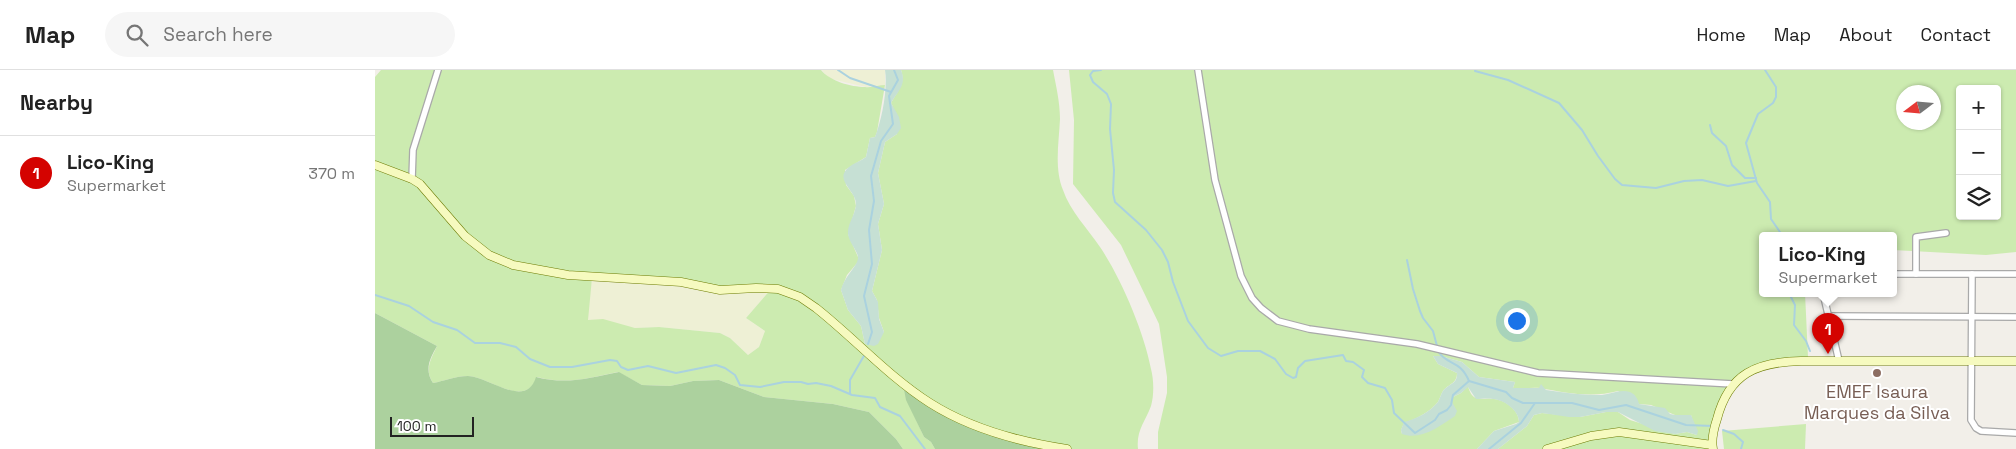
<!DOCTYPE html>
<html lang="en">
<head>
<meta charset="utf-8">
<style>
  body { margin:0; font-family:"Space Grotesk",sans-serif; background:#f6f6f6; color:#222 }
  .controls { position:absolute; right:15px; top:15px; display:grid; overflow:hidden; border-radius:5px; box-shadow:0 1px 4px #0004 }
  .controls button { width:45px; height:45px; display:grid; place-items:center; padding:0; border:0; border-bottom:1px solid #e0e0e0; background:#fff; color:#222; font:25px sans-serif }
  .compass { position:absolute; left:1521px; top:15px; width:45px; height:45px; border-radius:50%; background:#fff; box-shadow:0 1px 4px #0004; rotate:254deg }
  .scale { position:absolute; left:15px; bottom:12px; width:84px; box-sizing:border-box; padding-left:5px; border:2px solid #222; border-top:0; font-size:14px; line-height:18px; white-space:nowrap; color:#222; -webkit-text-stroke:4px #fff; paint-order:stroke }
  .you { position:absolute; left:1141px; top:250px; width:18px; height:18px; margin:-12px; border:4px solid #fff; border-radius:50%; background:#1a73e8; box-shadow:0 0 0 8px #1a73e833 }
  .badge { display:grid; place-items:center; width:32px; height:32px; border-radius:50%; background:#d40300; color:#fff; font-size:16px; font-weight:700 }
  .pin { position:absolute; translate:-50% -41px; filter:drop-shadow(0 1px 2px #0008) }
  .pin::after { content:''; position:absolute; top:26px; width:18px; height:15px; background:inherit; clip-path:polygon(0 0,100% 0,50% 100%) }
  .popup { position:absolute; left:1384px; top:162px; width:138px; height:65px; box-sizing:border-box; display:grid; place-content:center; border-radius:5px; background:#fff; filter:drop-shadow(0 1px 4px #0005); font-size:16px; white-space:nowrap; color:#767676 }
  .popup b { font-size:19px; color:#222 }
  .popup::after { content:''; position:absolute; left:50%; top:100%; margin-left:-10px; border:10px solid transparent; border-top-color:#fff }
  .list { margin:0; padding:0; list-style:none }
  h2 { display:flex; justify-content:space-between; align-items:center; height:65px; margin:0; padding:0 20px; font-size:21px }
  h2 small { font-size:16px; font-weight:400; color:#767676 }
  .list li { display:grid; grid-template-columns:32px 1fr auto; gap:15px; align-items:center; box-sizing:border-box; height:75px; padding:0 20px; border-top:1px solid #e0e0e0 }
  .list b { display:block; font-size:19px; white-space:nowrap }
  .list p { margin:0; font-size:16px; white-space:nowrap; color:#767676 }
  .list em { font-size:16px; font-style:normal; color:#767676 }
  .icon { flex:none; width:28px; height:28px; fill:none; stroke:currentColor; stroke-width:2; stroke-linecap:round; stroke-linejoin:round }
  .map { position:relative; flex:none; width:1641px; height:379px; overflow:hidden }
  header { display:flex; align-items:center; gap:30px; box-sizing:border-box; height:70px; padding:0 25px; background:#fff; border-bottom:1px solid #e0e0e0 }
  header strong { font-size:24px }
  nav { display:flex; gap:28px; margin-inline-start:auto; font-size:18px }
  .search { width:350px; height:45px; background:#f6f6f6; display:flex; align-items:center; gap:12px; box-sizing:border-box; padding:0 18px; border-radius:28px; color:#767676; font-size:19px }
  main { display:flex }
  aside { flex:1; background:#fff }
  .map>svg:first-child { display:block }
  .farmland { fill:#eef0d5 }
  .grass { fill:#ccebb0; fill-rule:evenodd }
  .forest { fill:#acd19e }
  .wetland { fill:#c6e0d4 }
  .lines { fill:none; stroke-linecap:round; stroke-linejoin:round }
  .stream { stroke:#aad2df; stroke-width:2 }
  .street-casing { stroke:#a9a9a9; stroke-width:8 }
  .secondary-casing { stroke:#6e7d05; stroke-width:9 }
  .street { stroke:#fff; stroke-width:5.5 }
  .secondary { stroke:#f6fabf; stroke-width:8 }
  .education-dot { fill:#8d6e63; stroke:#fff; stroke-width:2 }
  .labels { text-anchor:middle; stroke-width:4; stroke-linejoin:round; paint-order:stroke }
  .education-label { font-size:18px; fill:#785e54; stroke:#fff }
</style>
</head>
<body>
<header>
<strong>Map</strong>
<div class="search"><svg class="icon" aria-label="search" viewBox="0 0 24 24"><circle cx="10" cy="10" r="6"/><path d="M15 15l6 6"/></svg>Search here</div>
<nav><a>Home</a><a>Map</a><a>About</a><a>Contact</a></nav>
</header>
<main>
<aside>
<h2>Nearby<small></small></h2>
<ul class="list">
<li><span class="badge">1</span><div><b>Lico-King</b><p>Supermarket</p></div><em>370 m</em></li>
</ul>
</aside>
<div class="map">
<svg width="1641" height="379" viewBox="0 0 1641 379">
  <rect width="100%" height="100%" fill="#f2efe9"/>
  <g class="farmland">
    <path d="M447,0h63v15l-19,2 -22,-5 -16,-4z"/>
    <path d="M217,208l181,9 -27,31 19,13 -6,16 -11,8 -18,-17 -10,-5 -61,-6 -24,1 -48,-8z"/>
  </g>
  <g class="grass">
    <path d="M6,0h440c9,11 30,17 44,17 7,1 14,-2 20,-2l-8,47 -2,5 -5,1 -4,19 -21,13 1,15 8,11 2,10 -8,28 10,23v5l-11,13 -6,15 7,20 13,16 4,18 19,-12 -5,-14 -2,-18 -5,-9 10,-41 -4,-26 6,-20 -6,-31 7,-31 12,-8 -4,-27 -2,-4c6,-11 15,-20 10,-33h152c3,16 7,32 7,49 -1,23 -6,49 3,71 7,21 25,39 37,57 21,31 44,85 51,122 3,12 3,26 0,37 -6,16 -15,25 -13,43h-83l-86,-29 -44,-20 -22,-16 4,16 17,37 7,5 4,7h-32l-7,-10 -27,-27 -36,-8 -69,-7 -45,-17 -26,1 -23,5 -28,-1 -24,-13c-29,6 -51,13 -81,5 -12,33 -49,-1 -69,-1 -12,0 -24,5 -35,7 -9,-13 -2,-24 4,-37l-62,-33v-236zM217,208l92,4 46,8 42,-2 -26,30 19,13 -6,16 -11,8 -18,-17 -10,-5 -61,-6 -24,1 -32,-9 -15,1z"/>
    <path d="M694,0h947v182l-30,3 -93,-5v-15h-130v58h42l3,64 -21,1 -46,17 -27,50 2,24h-218l29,-23 7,-11 8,-2 38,4 26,-5h12l12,8 45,14 12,-2 10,3 -6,-20h-16l-24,-10 -12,-1 -21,-13c-26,7 -52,2 -78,-3 -8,-1 -18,1 -27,0l2,-6 -36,-5 -17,-15 -21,-6h-8l5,8 19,9c0,11 -9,11 -14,18 -2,3 -3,7 -5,11 -8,10 -22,17 -34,21l-3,7 1,4 49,-32 2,-5 8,-4 7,-7c1,4 3,9 6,11 6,4 13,0 20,2 11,1 25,11 25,23l-25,9 -17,18h-319v-17l9,-39v-16l-8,-53 -38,-79 -48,-61 1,-64zM1585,19h37v127h-37zM1528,22h30v30h-30z"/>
    <path d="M1431,354l-1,25h-81l-2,-18z"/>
  </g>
  <g class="forest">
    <path d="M0,243l62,33c-7,12 -13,24 -4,37 11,-2 23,-7 35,-7 20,0 58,34 68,1 31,8 53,1 83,-5l23,13 28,1 23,-5 26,-1 45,17 69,7 36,8 27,27 7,10h-528z"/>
    <path d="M528,314c46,32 99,47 152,65h-120l-4,-7 -7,-5 -18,-37z"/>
  </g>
  <g class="wetland">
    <path d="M510,0h16c6,15 -3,21 -10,33l8,14 2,11 -4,6 -12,8 -7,31 6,31 -6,20 4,26 -10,41 6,11 1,17 5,13 -6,12 -4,2 -9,-2 -4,-18 -13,-16 -7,-20c3,-13 15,-22 17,-31 1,-7 -9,-16 -10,-25 -1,-10 8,-20 8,-30 0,-14 -23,-24 -7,-37 5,-4 12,-6 17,-10l4,-19 5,-1c7,-18 13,-49 10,-67z"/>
    <path d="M1058,286h8l21,6 17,15 36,5 -2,6h26l2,-4 5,6c19,3 37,5 56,5 9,-1 18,-6 28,-3 5,2 8,7 9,12l26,4 5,6 5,1h16l7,16 -1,4 -10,-3 -12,2 -20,-3 -37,-19h-12l-26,5h-11l-27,-4 -8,2 -7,11 -29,23h-21l17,-18 22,-7 3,-2c0,-12 -15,-22 -26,-23 -6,-1 -12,0 -17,0l-8,-12 -7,6 -8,4 -1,5 5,9 -2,5c-15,10 -34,25 -53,18l-1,-4 3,-8c12,-3 26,-10 34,-20 2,-4 3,-8 5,-11 5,-7 15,-7 14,-18l-19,-9z"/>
  </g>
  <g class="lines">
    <g class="stream">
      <path d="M463,0l12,8 41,14"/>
      <path d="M726,0l-8,1 -3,4 3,7 14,12 4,10 -1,25 4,41 -1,23 2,9 31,28 16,20 6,12 5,20 15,39 20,27 13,8 17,-5h22l15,8 11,15 7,4 3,-1 2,-9 7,-7 38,-6 3,6 7,1 11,8 -2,7 6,6 17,5 7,12 2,13 21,20 20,-13 4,-6 8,-4 4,-5 2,-10 16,-14"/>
      <path d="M1390,0l11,17v10l-3,6 -15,11 -12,29 11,40 13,19 1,17 11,16"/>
      <path d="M1100,1l33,9 51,23 23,27 16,26 17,23 7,6 34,3 28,-7 18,-1 26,6 28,-5"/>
      <path d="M1335,55l2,8 14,13 6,19 13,13h11"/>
      <path d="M1032,190l6,29 7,22 3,7 10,13 4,15"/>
      <path d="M1414,223l6,12 -1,20 12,16 4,10"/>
      <path d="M0,225l34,11 24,16 24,8 18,13h25l16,4 14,12 20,8h22l38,-7 7,1 4,6 7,3 20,-4 28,7 40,-8 9,3 10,7 5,10 20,2 24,-5h17l7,2 8,-1 15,3 21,9 23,3 5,9 20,9 25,33"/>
      <path d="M493,274l4,-12 -8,-36 8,-32 -3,-34 5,-29 -3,-25 10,-35 12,-17 -4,-28 9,-16 -4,-10"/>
      <path d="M1063,281c9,15 22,8 31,30"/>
      <path d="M1094,311l37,11 6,6 11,5h49l27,7 27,-5 60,20 27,1"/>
      <path d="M475,324v-14l15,-26"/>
      <path d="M1348,360l11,4 9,8 -2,7"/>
      <path d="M1114,379l32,-26 14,-20"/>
    </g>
    <g class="street-casing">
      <g id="street">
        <path d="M823,0l17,110 26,96 11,22 9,10 17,13 31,8 108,15 121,29 195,11"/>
        <path d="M37,109l1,-29 25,-80"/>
        <path d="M1518,204h123"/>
        <path d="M1541,204v-37l30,-4"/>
        <path d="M1597,204l-1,146 5,8 5,3 35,2"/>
        <path d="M1448,223l16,68"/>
        <path d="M1454,246l187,1"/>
      </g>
    </g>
    <g class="secondary-casing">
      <g id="secondary">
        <path d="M0,95l37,14 8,5 45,52 24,19 24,10 55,10 113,7 39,8 36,-2 22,1 22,8 16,11c38,30 73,69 114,95 41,26 90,39 137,46"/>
        <path d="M1172,379l44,-13 28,-4 93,13"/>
        <path d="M1338,379c-2,-10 1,-21 4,-30 12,-46 40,-57 84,-58h215"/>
      </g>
    </g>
    <use href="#street" class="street"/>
    <use href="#secondary" class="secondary"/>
  </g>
  <circle class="education-dot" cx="1502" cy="303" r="5"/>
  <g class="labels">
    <g class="education-label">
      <text x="1502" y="328">EMEF Isaura<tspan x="1502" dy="21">Marques da Silva</tspan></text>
    </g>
  </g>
</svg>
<div class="controls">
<button>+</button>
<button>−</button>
<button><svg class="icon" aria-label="layers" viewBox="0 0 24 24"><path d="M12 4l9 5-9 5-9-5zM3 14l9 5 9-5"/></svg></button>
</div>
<svg class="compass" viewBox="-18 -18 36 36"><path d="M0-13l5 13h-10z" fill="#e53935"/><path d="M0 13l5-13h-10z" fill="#767676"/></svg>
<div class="scale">100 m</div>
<div class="you"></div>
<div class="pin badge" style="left:1453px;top:284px">1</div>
<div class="popup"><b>Lico-King</b>Supermarket</div>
</div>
</main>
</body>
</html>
